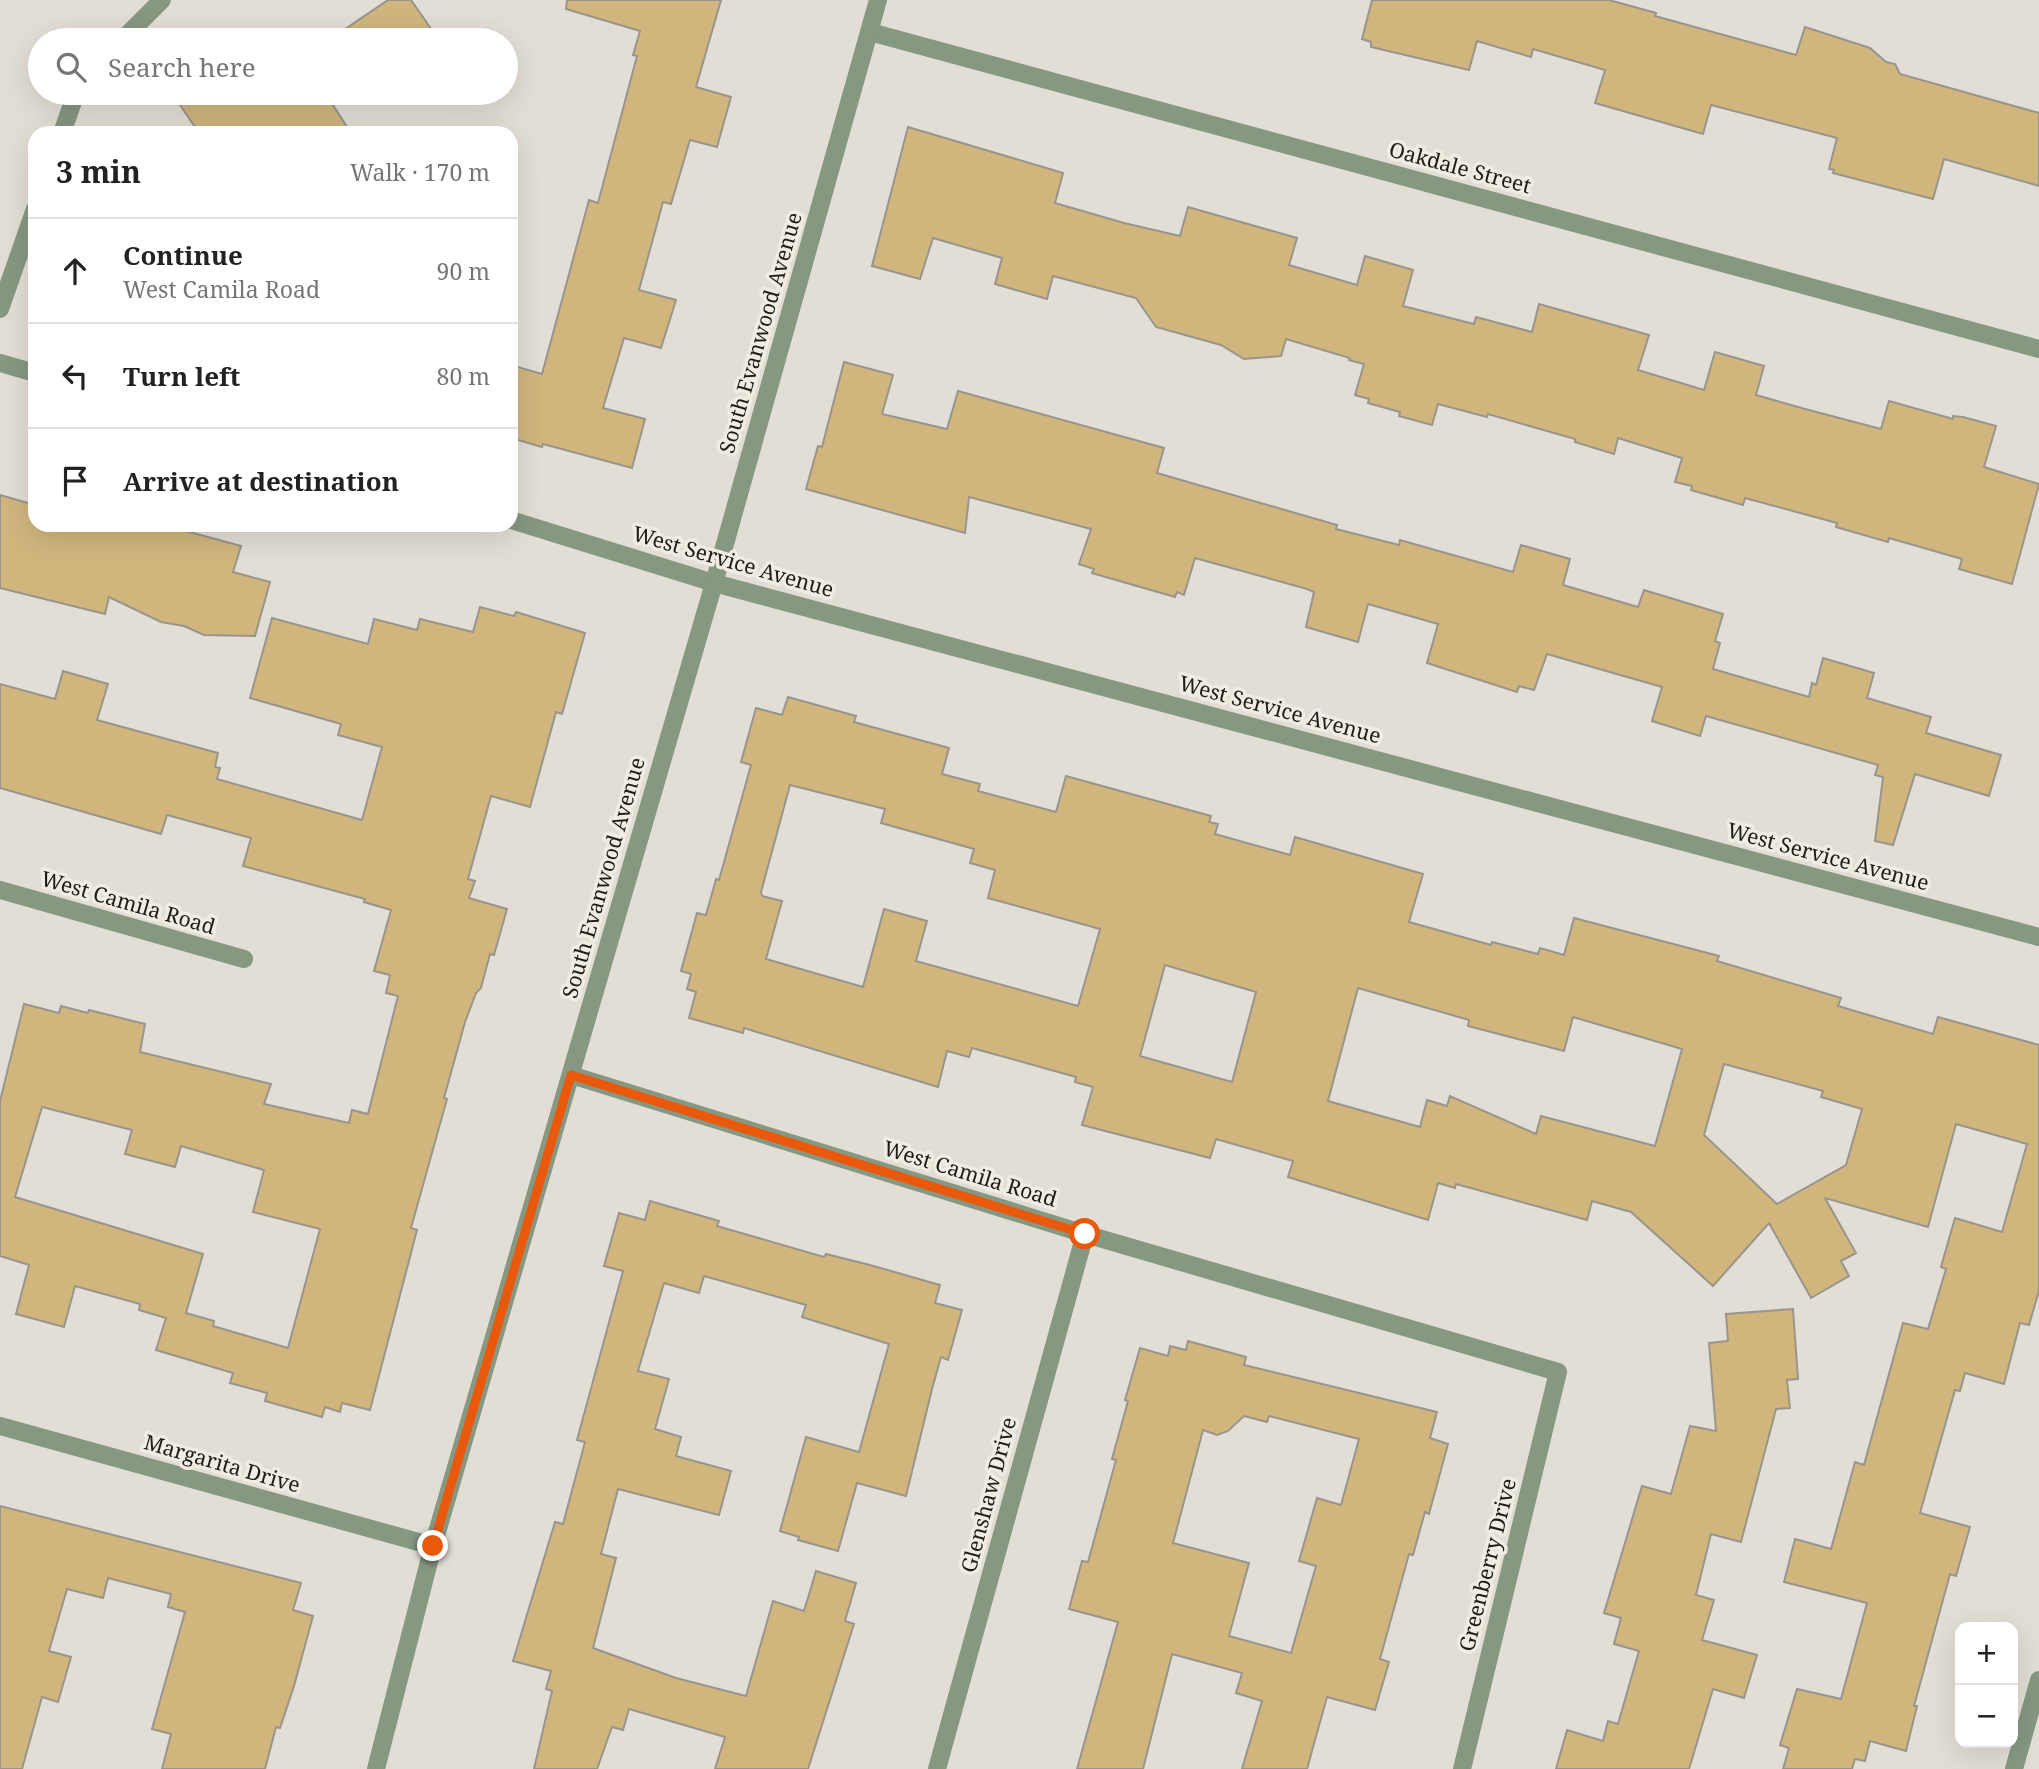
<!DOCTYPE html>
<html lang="en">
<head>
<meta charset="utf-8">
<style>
  body { margin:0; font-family:"Noto Serif",serif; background:#f2f2f2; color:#222 }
  .controls { position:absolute; right:21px; bottom:21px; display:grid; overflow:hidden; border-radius:14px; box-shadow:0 7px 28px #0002 }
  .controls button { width:63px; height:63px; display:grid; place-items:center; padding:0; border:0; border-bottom:2px solid #e0e0e0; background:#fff; color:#222; font:35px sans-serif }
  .stop { position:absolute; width:21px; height:21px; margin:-16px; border:5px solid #ea580c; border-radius:50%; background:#fff }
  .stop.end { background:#ea580c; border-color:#fff; box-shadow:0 2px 7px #0008 }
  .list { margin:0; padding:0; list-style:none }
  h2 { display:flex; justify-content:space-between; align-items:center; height:91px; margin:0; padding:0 28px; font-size:30px }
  h2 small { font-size:23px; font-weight:400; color:#767676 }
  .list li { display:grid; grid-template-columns:46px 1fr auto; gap:21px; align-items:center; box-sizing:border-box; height:105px; padding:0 28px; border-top:2px solid #e0e0e0 }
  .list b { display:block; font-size:26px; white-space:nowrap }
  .list p { margin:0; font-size:23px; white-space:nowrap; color:#767676 }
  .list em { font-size:23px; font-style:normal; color:#767676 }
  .icon { flex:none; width:38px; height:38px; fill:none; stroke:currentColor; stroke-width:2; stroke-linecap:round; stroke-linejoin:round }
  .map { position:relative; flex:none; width:2039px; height:1769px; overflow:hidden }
  .search { position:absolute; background:#fff; box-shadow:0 7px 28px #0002; left:28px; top:28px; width:490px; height:77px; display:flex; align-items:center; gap:18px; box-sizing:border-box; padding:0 24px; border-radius:38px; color:#767676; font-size:26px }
  .panel { position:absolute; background:#fff; box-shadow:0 7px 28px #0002; left:28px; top:126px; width:490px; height:406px; border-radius:21px }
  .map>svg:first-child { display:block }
  .building { fill:#d0b67d; stroke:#99958c; stroke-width:2; fill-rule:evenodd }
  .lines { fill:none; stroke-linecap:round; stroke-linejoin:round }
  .minor { stroke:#869782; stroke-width:18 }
  .route { stroke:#ea580c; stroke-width:9 }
  .labels { text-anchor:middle; stroke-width:7; stroke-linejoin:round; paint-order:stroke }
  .street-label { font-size:21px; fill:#1d1c18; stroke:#f0ece2 }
</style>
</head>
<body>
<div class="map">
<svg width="2039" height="1769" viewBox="0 0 2039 1769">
  <rect width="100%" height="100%" fill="#e3ded5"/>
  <g class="building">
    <path d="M388,0h23l25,36 -6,4h-101z"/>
    <path d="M567,0h154l-25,87 35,10 -14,50 -27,-7 -19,64 -8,-2 -24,88 37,10 -15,48 -37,-10 -21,70 42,11 -13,49 -89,-24 -1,3 -31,-9v-73l31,9 47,-174 9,3 39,-147 -4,-1 7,-24 -74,-22z"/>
    <path d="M1372,0h237l47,13 -1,3 141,39 9,-28 65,21 16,14 9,2 5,10 139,39v73l-95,-27 -11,40 -100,-26 1,-3 -5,-1 8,-31 -126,-33 -8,29 -108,-31 10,-33 -72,-21 -2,8 -54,-16 -8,29 -98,-23v-5l-9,-3z"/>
    <path d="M172,93h180l-19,12 18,28h-152z"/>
    <path d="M908,127l155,46 -8,30 69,20 56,13 8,-29 109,31 -8,27 68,20 8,-29 48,14 -10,36 71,18 2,-7 56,15 7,-28 110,31 -11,35 66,20 11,-38 49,14 -8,29 49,14 76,20 8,-28 64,18v-3l10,1 33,9 -12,41 55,17 -27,100 -53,-15 3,-10 -73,-21 -1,4 -52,-15 1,-4 -92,-25 -2,7 -52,-15 1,-4 -17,-4 7,-24 -64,-20 -4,16 -39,-12v-3l-87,-25 -1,3 -49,-13 -6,21 -33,-9 1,-4 -32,-9 1,-4 -14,-4 9,-31 -15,-4 1,-2 -64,-19 -5,17 -37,3 -23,-14 -65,-18 -20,-29 -83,-22 -6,23 -52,-15 7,-26 -69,-20 -13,41 -48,-13z"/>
    <path d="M844,362l49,13 -11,39 65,15 11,-38 206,57 -7,25 180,52 -1,4 63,16 1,-5 113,32 8,-27 49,14 -7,26 75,22 6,-17 79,24 -8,27 5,2 -7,26 96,28 3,-14 4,2 7,-27 51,15 -7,25 64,19 -5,16 75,22 -12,41 -74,-22 -22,71 -18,-4 8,-64 -8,-2 3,-10 -172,-49 -6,20 -48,-15 10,-34 -115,-33 -13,36 -15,-4 -2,6 -90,-29 11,-39 -70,-20 -10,38 -52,-15 8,-35 -7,-3 -112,-31 -11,37 -7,-3 -2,5 -83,-24 2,-4 -15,-5 12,-35 -122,-32 -4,36 -159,-44 12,-43 4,1z"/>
    <path d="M0,495l35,10v20h129l77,21 -8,26 37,10 -15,54 -51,-1 -20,-9 -23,-4 -52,-25 -4,17 -105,-26z"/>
    <path d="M480,607l34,9 2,-4 69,21 -23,81 -6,-2 -26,95 -39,-11 -23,83 7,2 -6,17 38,11 -13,46 -4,-1 -9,34 -5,5 -11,29 -21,76 3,1 -36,129 6,2 -47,180 -28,-7 -2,9 -15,-5 -3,10 -57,-16 2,-8 -37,-10 3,-10 -77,-23 10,-32 -27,-8 1,-6 -65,-18 -11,41 -48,-13 13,-49 -29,-9v-155l24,-97 35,9 2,-7 27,7 1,-3 56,14 -5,28 131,32 -7,20 85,19 3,-13 16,4 30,-118 -12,-3 4,-18 -16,-4 17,-61 -27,-8 1,-3 -122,-33 8,-28 -84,-23 -6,19 -161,-46v-104l55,15 8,-28 45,13 -11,36 121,33 -3,14 5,1 -3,11 145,41 20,-73 -44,-12 3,-11 -91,-26 22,-80 96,26 6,-25 43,11 3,-11 53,13zM42,1107l90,23 -7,24 50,13 6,-21 83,24 -11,42 67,17 -32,119 -75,-22 1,-5 -28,-8 17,-59 -188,-57z"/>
    <path d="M788,697l68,19 -2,6 95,26 -7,26 38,10 -2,7 78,21 10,-36 145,40 -2,6 9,2 -3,10 75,21 5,-18 128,37 -14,48 82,23 1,-3 46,12 2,-6 24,7 10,-37 145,38 -2,5 124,37 -3,8 95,28 5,-17 101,28v246l-10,34 -9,-2 -16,61 -39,-11 -5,18 -5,-1 -35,123 50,14 -14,49 -6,-2 -36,132h3l-11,45 -36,-10 -5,20 -10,-2 -3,10h-69l6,-21 -9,-3 17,-56 44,10 26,-96 -83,-21 11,-43 36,10 24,-87 9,3 39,-142 25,6 18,-60 -5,-2 14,-49 47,14 25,-88 -71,-20 -28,103 -103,-29 31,55 -15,8 8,15 -38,22 -42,-75 -56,63 -82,-74 -39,-11 -5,19 -131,-36 -1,4 -17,-5 -10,37 -140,-43 5,-16 -77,-22 -6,19 -128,-33 11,-38 -18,-5 1,-5 -104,-29 -3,9 -22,-6 -9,36 -194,-59 -1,5 -54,-15 7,-26 -9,-3 4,-15 -10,-3 16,-58 9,2 10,-36 3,1 32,-115 -10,-3 15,-54 26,7zM790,785l95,24 -4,14 93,26 -4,14 25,7 -7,28 112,31 -22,77 -162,-45 11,-40 -43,-12 -21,78 -97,-28 16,-58 -20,-5 -1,-4zM1165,965l91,27 -24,90 -92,-26zM1358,988l111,32 -1,6 96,25 9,-34 109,32 -27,97 -114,-30 -5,18 -86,-38 -3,10 -20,-6 -7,27 -92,-26zM1724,1064l99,27 -2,6 41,12 -16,56 -69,39 -73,-69z"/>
    <path d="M650,1201l69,20 -2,5 107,31 2,-3 44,11 70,20 -5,18 27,7 -14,50 -7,-3 -9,32 -26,107 -49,-13 -19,68 -40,-11 1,-3 -19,-6 26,-94 53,15 30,-108 -87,-27 4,-12 -102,-29 -5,17 -35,-10 -26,88 31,8 -14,50 26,8 -5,19 55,15 -12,44 -101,-26 -17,65 15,4 -23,90 83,30 70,18 27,-95 31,10 12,-40 40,12 -11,38 9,3 -46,145h-93l10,-32 -96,-28 -6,21 -11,-3 -15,42h-63l18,-78 -6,-2 5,-18 -38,-10 42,-139 8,2 22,-82 -8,-2 46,-169 -19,-5 15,-53 26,7z"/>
    <path d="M1793,1309l5,70 -11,1 3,28 -14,1 -35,133 -30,-8 -15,61 18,5 -12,40 55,15 -13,43 -31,-9 -24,80h-133l11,-39 36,11 5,-20 10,3 21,-73 -25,-7 7,-26 -17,-5 38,-127 29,8 19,-68 26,5 -7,-88 19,-2 -2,-27z"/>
    <path d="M1188,1341l58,16 -2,8 193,47 -7,26 18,6 -19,70 -4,-2 -12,43 -4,-1 -29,105 9,3 -14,48 -48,-13 -20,72h-65l20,-68 -26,-8 6,-20 -70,-19 -29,115h-66l41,-147 -49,-13 13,-48 6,1 28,-102 -4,-1 16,-58 -3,-1 15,-52 28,8 2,-10 16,4zM1244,1416l23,6 2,-6 90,23 -18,66 -24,-7 -18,63 17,5 -25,87 -62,-17 20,-73 -76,-20 30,-113 14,5 11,-4z"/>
    <path d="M0,1506l301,77 -8,27 20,6 -19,70 -14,42 -4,-1 -11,42h-103l9,-35 -19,-5 33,-117 -17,-5 3,-13 -63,-16 -5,20 -36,-9 -18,62 22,6 -13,45 -16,-5 -20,72h-22z"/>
  </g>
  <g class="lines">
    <g class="minor">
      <path d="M870,32l1169,317"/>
      <path d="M122,40l40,-40"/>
      <path d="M62,133l14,-40"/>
      <path d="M0,309l35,-100"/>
      <path d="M0,363l35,10"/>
      <path d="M511,520l203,63 1325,354"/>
      <path d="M0,890l244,69"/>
      <path d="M571,1075l514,159 473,138 -96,397"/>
      <path d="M0,1426l433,120"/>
      <path d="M376,1769l57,-223 281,-963 164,-583"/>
      <path d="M937,1769l148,-535"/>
      <path d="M2014,1769l25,-89"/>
    </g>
  </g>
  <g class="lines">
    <path class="route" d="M433,1546l138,-471 514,159"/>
  </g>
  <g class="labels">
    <g class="street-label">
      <text transform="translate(1460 168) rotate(15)" y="7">Oakdale Street</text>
      <text transform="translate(761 333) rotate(-74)" y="7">South Evanwood Avenue</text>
      <text transform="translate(733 562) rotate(16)" y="7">West Service Avenue</text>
      <text transform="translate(1280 710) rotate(15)" y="7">West Service Avenue</text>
      <text transform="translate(1828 857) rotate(15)" y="7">West Service Avenue</text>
      <text transform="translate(604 878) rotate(-74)" y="7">South Evanwood Avenue</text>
      <text transform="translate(128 903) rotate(16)" y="7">West Camila Road</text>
      <text transform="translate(970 1174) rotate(17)" y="7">West Camila Road</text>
      <text transform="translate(222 1464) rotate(16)" y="7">Margarita Drive</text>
      <text transform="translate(989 1495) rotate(-75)" y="7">Glenshaw Drive</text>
      <text transform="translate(1488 1565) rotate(-76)" y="7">Greenberry Drive</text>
    </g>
  </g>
</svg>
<div class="controls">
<button>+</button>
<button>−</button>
</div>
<div class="stop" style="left:1085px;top:1234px"></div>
<div class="stop end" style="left:433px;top:1546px"></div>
<div class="search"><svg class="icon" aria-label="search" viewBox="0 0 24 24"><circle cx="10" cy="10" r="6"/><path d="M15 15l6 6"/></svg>Search here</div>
<section class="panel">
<h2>3 min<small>Walk · 170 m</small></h2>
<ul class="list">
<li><svg class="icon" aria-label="ahead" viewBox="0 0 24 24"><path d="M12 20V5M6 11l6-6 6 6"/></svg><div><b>Continue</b><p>West Camila Road</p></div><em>90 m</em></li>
<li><svg class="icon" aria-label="left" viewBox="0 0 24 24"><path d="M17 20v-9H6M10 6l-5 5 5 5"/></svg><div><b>Turn left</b></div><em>80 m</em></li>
<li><svg class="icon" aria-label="arrive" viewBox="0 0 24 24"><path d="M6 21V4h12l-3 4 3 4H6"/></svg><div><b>Arrive at destination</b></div></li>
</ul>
</section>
</div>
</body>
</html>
